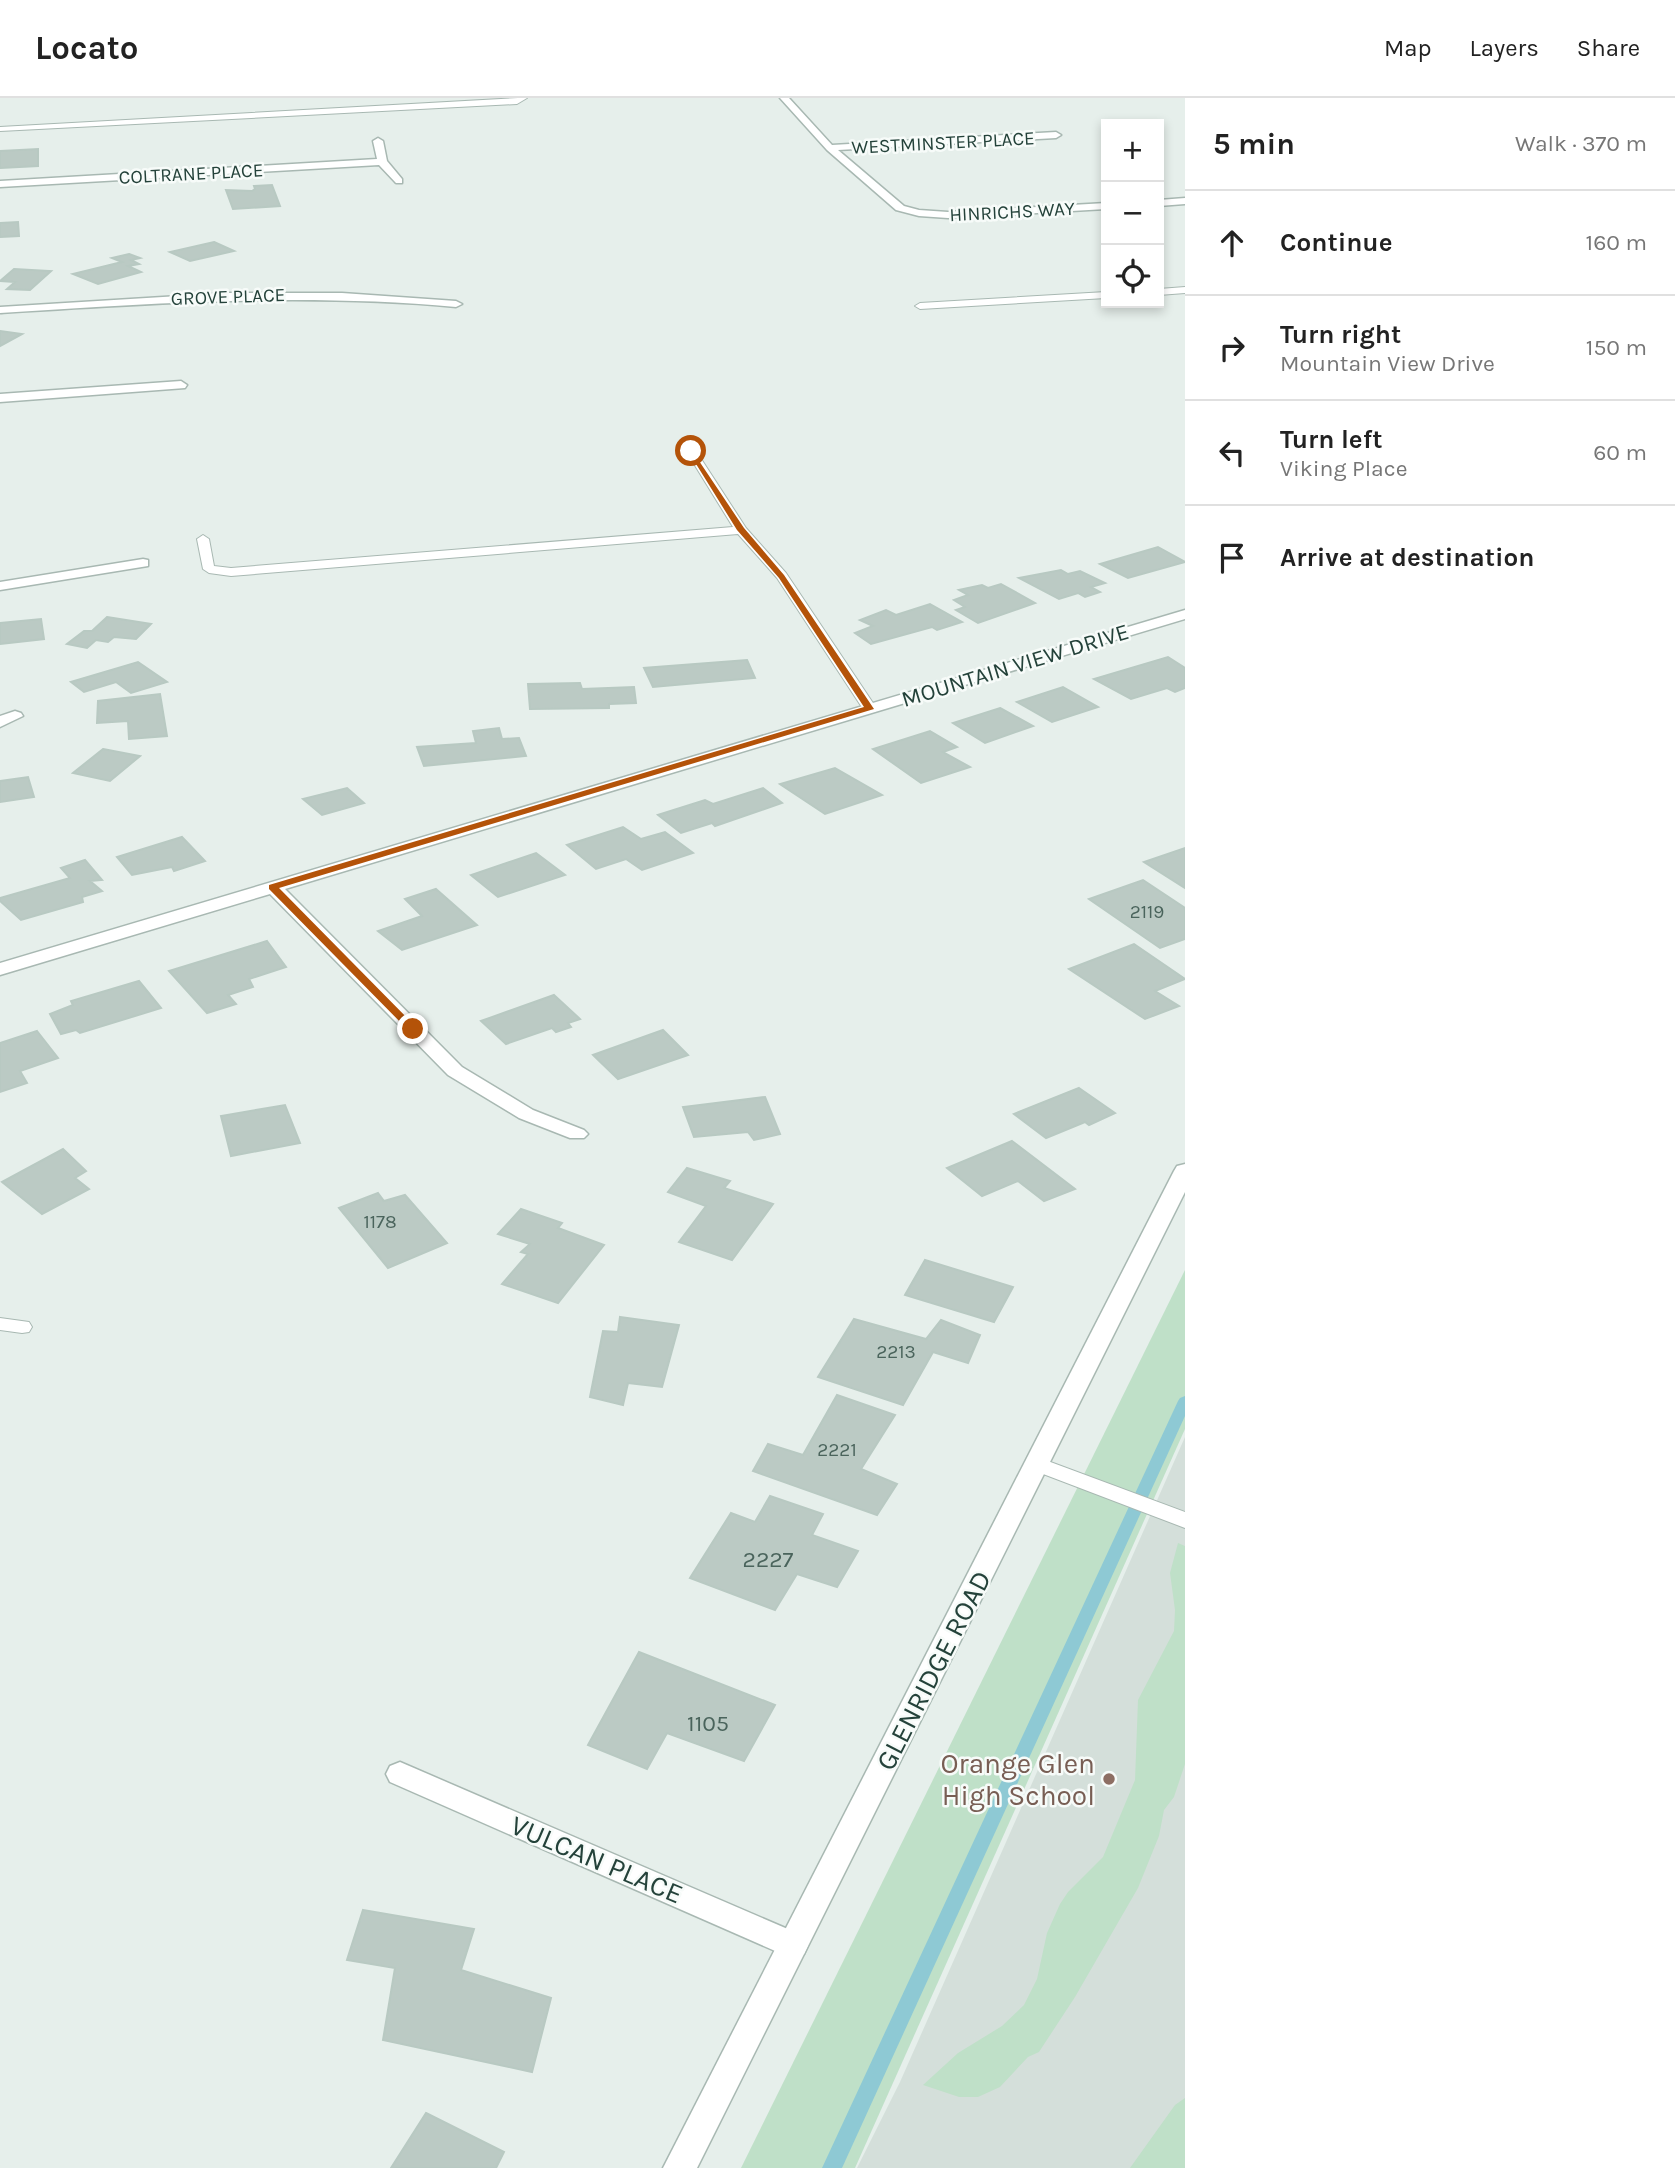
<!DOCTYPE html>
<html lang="en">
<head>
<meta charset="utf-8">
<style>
  body { margin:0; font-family:Karla,sans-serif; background:#f2f2f2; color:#222 }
  .controls { position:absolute; right:21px; top:21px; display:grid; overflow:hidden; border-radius:0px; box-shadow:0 4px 10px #0003 }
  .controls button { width:63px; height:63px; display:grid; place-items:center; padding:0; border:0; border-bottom:2px solid #e0e0e0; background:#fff; color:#222; font:35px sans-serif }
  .stop { position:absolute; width:21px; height:21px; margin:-16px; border:5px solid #b45309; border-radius:50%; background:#fff }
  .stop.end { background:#b45309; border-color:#fff; box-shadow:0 2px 7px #0008 }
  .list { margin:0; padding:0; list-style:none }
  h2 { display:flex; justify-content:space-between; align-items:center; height:91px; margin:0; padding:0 28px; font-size:30px }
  h2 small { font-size:23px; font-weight:400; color:#767676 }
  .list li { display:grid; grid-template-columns:46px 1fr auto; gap:21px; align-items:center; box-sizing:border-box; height:105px; padding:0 28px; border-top:2px solid #e0e0e0 }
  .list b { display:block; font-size:26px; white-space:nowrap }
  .list p { margin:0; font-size:23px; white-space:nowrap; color:#767676 }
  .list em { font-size:23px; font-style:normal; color:#767676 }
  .icon { flex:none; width:38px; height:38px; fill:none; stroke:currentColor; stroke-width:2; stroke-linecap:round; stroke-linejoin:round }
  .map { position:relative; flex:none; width:1185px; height:2070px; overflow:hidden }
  header { display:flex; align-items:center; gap:42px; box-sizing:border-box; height:98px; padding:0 35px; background:#fff; border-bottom:2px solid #e0e0e0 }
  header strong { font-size:33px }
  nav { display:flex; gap:38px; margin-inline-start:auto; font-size:24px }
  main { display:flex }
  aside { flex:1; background:#fff }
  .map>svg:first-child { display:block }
  .built { fill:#d4dfda }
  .green { fill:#bfe0c8 }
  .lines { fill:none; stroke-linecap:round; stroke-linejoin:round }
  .stream { fill:#8ec9d4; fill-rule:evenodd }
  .building { fill:#bbcac4; stroke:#b8c9c2; stroke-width:2 }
  .service-casing { stroke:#a8b8b2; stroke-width:2 }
  .minor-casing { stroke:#a8b8b2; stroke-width:3 }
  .tertiary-casing { stroke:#a8b8b2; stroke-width:3 }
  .service { fill:#fff; fill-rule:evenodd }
  .minor { fill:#fff; fill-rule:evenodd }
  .tertiary { fill:#fff; fill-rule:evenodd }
  .route { fill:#b45309 }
  .education-dot { fill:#8d6e63; stroke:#f7fbf9; stroke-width:2.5 }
  .labels { text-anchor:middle; stroke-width:5; stroke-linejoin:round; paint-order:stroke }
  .far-street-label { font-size:19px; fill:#24423a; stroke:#f7fbf9 }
  .number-label { font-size:19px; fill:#4a645c }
  .street-label { font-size:23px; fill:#24423a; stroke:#f7fbf9 }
  .near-number-label { font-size:23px; fill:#4a645c }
  .near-street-label { font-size:28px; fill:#24423a; stroke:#f7fbf9 }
  .near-education-label { font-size:28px; fill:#785e54; stroke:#f7fbf9; text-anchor:end }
</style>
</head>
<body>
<header>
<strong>Locato</strong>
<nav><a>Map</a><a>Layers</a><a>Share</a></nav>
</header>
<main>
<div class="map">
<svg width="1185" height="2070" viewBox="0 0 1185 2070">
  <rect width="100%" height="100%" fill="#e6efeb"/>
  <path class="built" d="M1185,1339v731h-328l43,-86z"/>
  <g class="green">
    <path d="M1185,1172v159l-330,739h-114z"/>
    <path d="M1178,1445l7,3v218l-11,33 -10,13 -5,26 -21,52 -63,109 -36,55 -11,5 -28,30 -22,10h-19l-36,-12 35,-32 44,-27 22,-21 13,-26 10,-46 13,-29 8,-12 35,-35 32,-77 3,-80 36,-69 1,-21 -5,-37z"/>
    <path d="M1185,2000v70h-55l45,-63z"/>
  </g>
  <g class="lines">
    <path class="stream" d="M1185,1298v20l-343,752h-20l356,-767 2,-3z"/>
  </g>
  <g class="building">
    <path d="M38,51v17l-38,2v-17z"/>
    <path d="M272,87l8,21 -47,3 -7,-19 26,1 3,-2 -1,-3z"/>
    <path d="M18,124l1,14 -19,1v-14z"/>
    <path d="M214,144l20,9 -44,10 -20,-9z"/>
    <path d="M129,156l11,4 -9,2 8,4 -11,2 13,6 -43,12 -25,-10 49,-12 -10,-4z"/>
    <path d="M14,171l37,2 -21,19 -23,-1 8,-7 -15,-1z"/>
    <path d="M0,233l22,3 -22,12z"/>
    <path d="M1158,449l27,15 -57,16 -28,-14z"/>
    <path d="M1061,472l7,4 12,-3 25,12 -14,4 9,5 -15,5 -7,-4 -19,6 -40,-21z"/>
    <path d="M1001,486l34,19 -57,20 -22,-13 9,-3 -11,-7 14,-5 -9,-5 23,-5 6,3z"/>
    <path d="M930,506l32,18 -25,8 -5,-3 -61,17 -16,-11 18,-7 -13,-6 26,-10 10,5z"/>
    <path d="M107,519l44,7 -15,15 -22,-2 -6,5 -12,-2 -9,8 -20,-4 17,-13h8z"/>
    <path d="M41,521l3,20 -44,5v-21z"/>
    <path d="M1168,559l17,11v20l-10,4 -8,-4 -36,11 -37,-20z"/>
    <path d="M747,562l8,18 -102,9 -9,-19z"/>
    <path d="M138,564l29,20 -36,11 -15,-11 -32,10 -13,-10z"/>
    <path d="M580,585l2,6 52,-2 2,16 -27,1v4l-79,1 -2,-25z"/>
    <path d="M1063,589l35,20 -46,15 -35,-20z"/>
    <path d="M160,596l7,42 -38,3 -1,-18 -31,2 1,-22z"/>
    <path d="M1000,610l33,18 -48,17 -32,-20z"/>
    <path d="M499,630l3,11 17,-1 7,18 -102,10 -7,-19 59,-4 -3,-12z"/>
    <path d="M930,633l27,16 -14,5 27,15 -49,16 -48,-34z"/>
    <path d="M103,651l37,7 -30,25 -37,-8z"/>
    <path d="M835,670l47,27 -57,19 -45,-30z"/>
    <path d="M28,679l6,20 -34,5v-21z"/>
    <path d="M347,690l17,15 -42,12 -19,-16z"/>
    <path d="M763,690l19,15 -67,23 -3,-3 -31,10 -23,-18 47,-15 8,4z"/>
    <path d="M623,729l18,12 24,-7 28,21 -51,17 -16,-11 -30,10 -29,-24z"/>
    <path d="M182,739l23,24 -31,10 -2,-4 -40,8 -15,-18z"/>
    <path d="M1185,750v40l-41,-26z"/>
    <path d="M536,755l29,22 -67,22 -27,-22z"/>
    <path d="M85,762l17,20 -12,1 12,10 -20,6 1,5 -62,18 -21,-19v-3l70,-20 -9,-10z"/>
    <path d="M1143,782l42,28v31l-25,9 -71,-49z"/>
    <path d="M436,791l41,36 -75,25 -24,-19 44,-15 -17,-17z"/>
    <path d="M267,843l19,26 -37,12 4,8 -25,8 8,9 -29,9 -38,-42z"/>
    <path d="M1134,846l51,35 -30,12 24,15 -34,13 -76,-50z"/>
    <path d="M139,883l22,27 -81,25 -4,-3 -15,4 -11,-20 23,-9 -2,-4z"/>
    <path d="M554,897l26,24 -12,4 3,4 -15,5 -4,-4 -46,16 -25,-23z"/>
    <path d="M663,932l25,25 -70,24 -25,-24z"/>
    <path d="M37,933l21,27 -38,13 7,12 -27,9v-49z"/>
    <path d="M1079,990l36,25 -26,12 -4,-3 -39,16 -32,-24z"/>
    <path d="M765,999l15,37 -26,6 -6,-8 -54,5 -11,-30z"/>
    <path d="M285,1007l15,38 -69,13 -10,-40z"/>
    <path d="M1012,1043l63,48 -31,12 -26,-20 -36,15 -35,-28z"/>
    <path d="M63,1051l23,22 -11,7 14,11 -47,25 -40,-32z"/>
    <path d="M687,1070l43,13 -6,7 49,16 -41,56 -53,-18 27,-36 -38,-14z"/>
    <path d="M378,1095l6,8 21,-6 42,48 -59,25 -49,-60z"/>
    <path d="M521,1111l41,14 -4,5 46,17 -46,58 -56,-19 26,-30 -7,-2 9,-8 -32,-10z"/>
    <path d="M925,1162l88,27 -19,35 -89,-27z"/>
    <path d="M620,1219l59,8 -17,62 -34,-4 -5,22 -33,-8 13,-66 15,1z"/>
    <path d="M854,1221l72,20 15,-19 39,15 -12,28 -35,-11 -30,53 -85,-28z"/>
    <path d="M837,1297l58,20 -34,54 36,15 -20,31 -124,-44 15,-27 35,11z"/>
    <path d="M770,1398l53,18 -11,21 46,16 -21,36 -40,-13 -22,36 -85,-32 41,-65 24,9z"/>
    <path d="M639,1554l136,53 -31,56 -77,-28 -20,36 -59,-24z"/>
    <path d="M363,1812l111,19 -13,41 90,28 -19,74 -149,-32 12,-72 -48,-8z"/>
    <path d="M426,2015l78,39 -8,16h-105z"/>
  </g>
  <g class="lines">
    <g class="service-casing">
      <g id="service">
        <path d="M518,0h9l-10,6 -517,27v-4z"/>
        <path d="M1185,189v6l-26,2v-6z"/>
        <path d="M1106,194v6l-186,11 -5,-3 5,-3z"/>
        <path d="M691,350l5,3 50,77 40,45 91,136 -2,3h-10l-88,-134 -39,-44 -507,42 -22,-3 -6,-4 -6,-30 6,-4 6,4 5,27 17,2 502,-41 -47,-76z"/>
        <path d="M0,1220l29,4 3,5 -3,5 -7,1 -22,-3z"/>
        <path d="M1037,1359l148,55v16l-155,-59 -3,-5 3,-5z"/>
      </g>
    </g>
    <g class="minor-casing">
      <g id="minor">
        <path d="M780,0h9l43,47 224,-13 5,3 -5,3 -218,12 66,56 15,4 29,2 158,-9v6l-158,9 -29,-2 -23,-6 -69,-60z"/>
        <path d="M378,40l5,3 4,20 15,18v4h-6l-17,-18 -379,22v-6l377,-22 -4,-18z"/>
        <path d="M1185,100v6l-26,2v-6z"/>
        <path d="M228,195h114l114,8 6,3 -6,3c-153,-14 -303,-4 -456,6v-6z"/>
        <path d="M181,283l6,4 -2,3 -185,14v-8z"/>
        <path d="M143,461l5,1v6l-148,24v-8z"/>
        <path d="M1185,512v9l-900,270 177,178 71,43 51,20 4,4 -4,4h-14l-51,-20 -71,-43 -178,-181 -270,81v-12z"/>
        <path d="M15,613l6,2 2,3 -23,11v-11z"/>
        <path d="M400,1664l404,174 4,9 -4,9 -11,4 -11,-4 -392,-172 -4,-8 4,-8z"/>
      </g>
    </g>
    <g class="tertiary-casing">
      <path id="tertiary" d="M1185,1066v28l-488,976h-34l511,-997 3,-5z"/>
    </g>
    <use href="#service" class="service"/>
    <use href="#minor" class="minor"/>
    <use href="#tertiary" class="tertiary"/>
  </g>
  <path class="route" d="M691,351l53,79 40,47 90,134 -595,179 139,141 -9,2 -140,-142v-4l595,-178 -85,-129 -42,-48 -49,-79z"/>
  <circle class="education-dot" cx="1109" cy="1681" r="7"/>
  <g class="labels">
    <g class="far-street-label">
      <text transform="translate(943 44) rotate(-3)" y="7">WESTMINSTER PLACE</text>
      <text transform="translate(191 75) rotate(-3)" y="7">COLTRANE PLACE</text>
      <text transform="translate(1012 113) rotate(-3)" y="7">HINRICHS WAY</text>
      <text transform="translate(228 198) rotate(-2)" y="7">GROVE PLACE</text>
    </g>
    <g class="number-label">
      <text x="1147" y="820">2119</text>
      <text x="380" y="1130">1178</text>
      <text x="896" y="1260">2213</text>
      <text x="837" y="1358">2221</text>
    </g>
    <g class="street-label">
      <text transform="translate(1015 567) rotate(-17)" y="8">MOUNTAIN VIEW DRIVE</text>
    </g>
    <g class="near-number-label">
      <text x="768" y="1469">2227</text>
      <text x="708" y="1633">1105</text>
    </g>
    <g class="near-street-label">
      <text transform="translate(933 1572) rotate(-63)" y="10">GLENRIDGE ROAD</text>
      <text transform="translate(597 1761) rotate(23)" y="10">VULCAN PLACE</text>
    </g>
    <g class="near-education-label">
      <text x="1095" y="1675">Orange Glen<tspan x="1095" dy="32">High School</tspan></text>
    </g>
  </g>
</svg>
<div class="controls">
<button>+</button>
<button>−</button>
<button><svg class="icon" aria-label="locate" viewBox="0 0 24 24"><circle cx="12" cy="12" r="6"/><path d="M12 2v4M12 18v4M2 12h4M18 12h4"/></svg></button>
</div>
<div class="stop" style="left:691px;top:353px"></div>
<div class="stop end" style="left:413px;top:931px"></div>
</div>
<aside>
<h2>5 min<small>Walk · 370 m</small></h2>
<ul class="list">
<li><svg class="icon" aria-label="ahead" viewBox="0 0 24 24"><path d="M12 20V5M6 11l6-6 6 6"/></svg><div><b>Continue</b></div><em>160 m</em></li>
<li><svg class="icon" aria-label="right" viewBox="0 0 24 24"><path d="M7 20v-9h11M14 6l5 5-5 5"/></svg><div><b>Turn right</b><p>Mountain View Drive</p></div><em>150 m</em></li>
<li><svg class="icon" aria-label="left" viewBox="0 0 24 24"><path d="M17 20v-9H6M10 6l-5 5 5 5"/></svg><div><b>Turn left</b><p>Viking Place</p></div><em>60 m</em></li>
<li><svg class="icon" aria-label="arrive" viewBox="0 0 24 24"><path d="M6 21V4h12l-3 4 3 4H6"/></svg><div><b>Arrive at destination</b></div></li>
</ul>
</aside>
</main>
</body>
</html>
